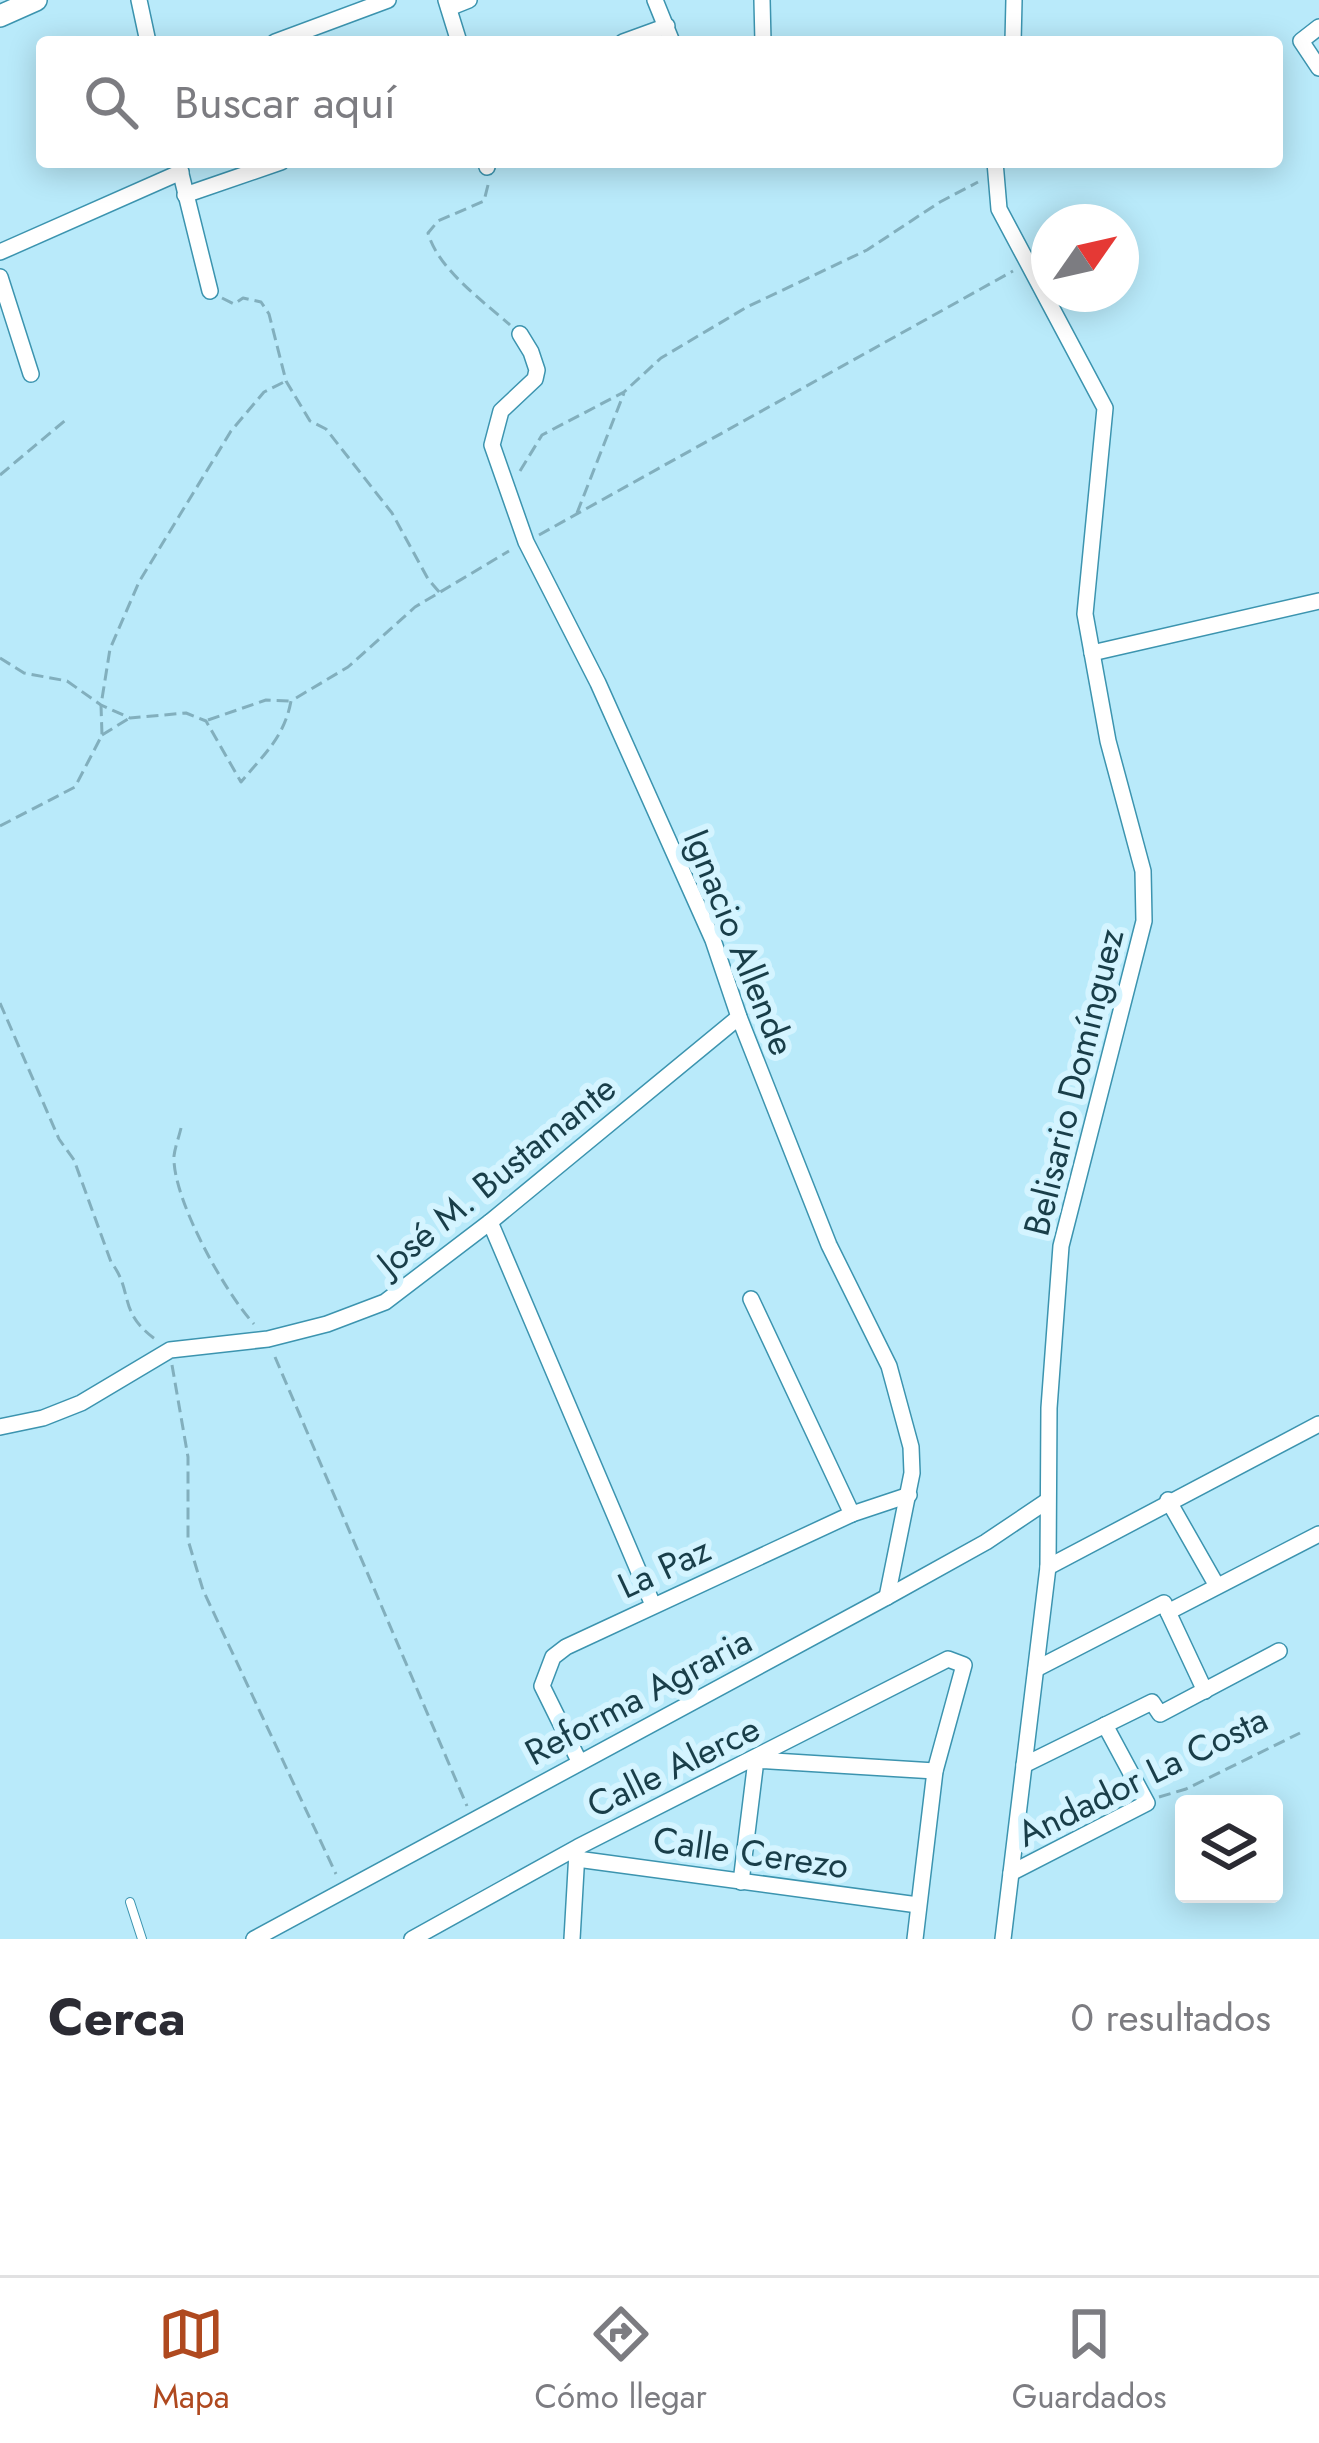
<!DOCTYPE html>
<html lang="es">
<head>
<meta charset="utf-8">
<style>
  body { margin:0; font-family:Jost,sans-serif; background:#f7f7f7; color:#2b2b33 }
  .controls { position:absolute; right:36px; bottom:36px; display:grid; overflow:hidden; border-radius:12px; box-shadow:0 6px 30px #0003 }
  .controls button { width:108px; height:108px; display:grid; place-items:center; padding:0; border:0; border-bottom:3px solid #e1e1e2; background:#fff; color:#2b2b33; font:60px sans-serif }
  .compass { position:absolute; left:1031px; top:204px; width:108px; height:108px; border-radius:50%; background:#fff; box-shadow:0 6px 30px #0003; rotate:56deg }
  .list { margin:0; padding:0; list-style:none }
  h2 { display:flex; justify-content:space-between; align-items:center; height:156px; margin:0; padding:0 48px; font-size:51px }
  h2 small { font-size:39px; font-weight:400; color:#7c7c81 }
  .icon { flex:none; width:66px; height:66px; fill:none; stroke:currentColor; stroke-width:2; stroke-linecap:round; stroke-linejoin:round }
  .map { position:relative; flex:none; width:1319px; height:1939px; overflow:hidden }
  .search { position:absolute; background:#fff; box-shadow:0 6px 30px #0003; left:36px; right:36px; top:36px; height:132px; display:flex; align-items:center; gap:30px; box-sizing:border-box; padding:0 42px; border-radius:12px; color:#7c7c81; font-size:45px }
  .sheet { height:336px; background:#fff }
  nav { display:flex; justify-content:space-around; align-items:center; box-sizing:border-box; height:168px; border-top:3px solid #e1e1e2; background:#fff; font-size:33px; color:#7c7c81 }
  nav a { display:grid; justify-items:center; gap:6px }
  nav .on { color:#af491f }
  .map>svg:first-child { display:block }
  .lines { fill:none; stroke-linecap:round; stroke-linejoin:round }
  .lane-casing { stroke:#3c94af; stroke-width:10 }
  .street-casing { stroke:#3c94af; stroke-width:18 }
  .secondary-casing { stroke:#3c94af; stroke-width:24 }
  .path { stroke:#82afbd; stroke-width:3; stroke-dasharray:12 6; stroke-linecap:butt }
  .lane { stroke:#fff; stroke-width:8 }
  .street { stroke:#fff; stroke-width:15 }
  .secondary { stroke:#fff; stroke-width:21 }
  .labels { text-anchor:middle; stroke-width:12; stroke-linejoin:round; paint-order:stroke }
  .street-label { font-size:36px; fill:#193e49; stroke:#d4f4ff }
</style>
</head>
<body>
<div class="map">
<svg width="1319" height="1939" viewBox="0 0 1319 1939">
  <rect width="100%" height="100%" fill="#b9eafa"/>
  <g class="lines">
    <g class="lane-casing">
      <path id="lane" d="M130,1902l12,37"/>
    </g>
    <g class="street-casing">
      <g id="street">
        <path d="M139,0l9,42"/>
        <path d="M446,0l13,42"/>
        <path d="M655,0l17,42"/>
        <path d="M762,0l1,42"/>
        <path d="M449,8l20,-8"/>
        <path d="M1319,27l-18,14 18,27"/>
        <path d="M275,42l113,-42"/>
        <path d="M623,42l44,-16"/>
        <path d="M1013,42l1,-42"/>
        <path d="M486,162l1,5"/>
        <path d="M995,162l4,47 106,199 -20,206 23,127 35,130 1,50 -83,325 -12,162 -1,159 -45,372"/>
        <path d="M179,166l31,125"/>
        <path d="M185,195l96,-33"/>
        <path d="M0,252l181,-80"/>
        <path d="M0,277l31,97"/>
        <path d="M520,334l11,18 6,18 -2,9 -34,32 -9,34 34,97 72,141 115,257 26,77 90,228 60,121 22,81 1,26 -25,124"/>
        <path d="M1092,653l227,-52"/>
        <path d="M490,1222l163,383"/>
        <path d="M751,1299l101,215"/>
        <path d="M0,1427l43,-9 38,-15 89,-53 98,-11 59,-15 58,-22 105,-80 249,-205"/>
        <path d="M1168,1500l49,86"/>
        <path d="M1048,1567l271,-143"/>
        <path d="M1168,1612l37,79"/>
        <path d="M1036,1669l128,-66 4,9 151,-78"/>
        <path d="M579,1761l-37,-75 11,-29 13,-10 286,-133 57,-19"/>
        <path d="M1024,1765l128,-63 8,12 119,-63"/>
        <path d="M577,1859l341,46"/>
        <path d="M1011,1873l136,-70 -42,-78"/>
        <path d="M741,1882l15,-122 179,11"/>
        <path d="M254,1939l633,-342 99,-55 61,-41"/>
        <path d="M412,1939l166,-92 370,-188 16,6 -29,106 -20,168"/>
        <path d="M572,1939l5,-87"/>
      </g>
    </g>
    <g class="secondary-casing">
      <path id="secondary" d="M0,16l36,-16"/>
    </g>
    <g class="path">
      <path d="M488,185l-4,16 -46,20 -10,12c10,36 55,68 82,92"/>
      <path d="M222,298l12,6 9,-6 18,4 8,12 17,67 24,40 16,8 66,84 36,66 12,14"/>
      <path d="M520,471l22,-36 82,-43 37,-34 86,-51 120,-57 73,-48 38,-20"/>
      <path d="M0,475l68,-57"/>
      <path d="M577,513l47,-120"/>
      <path d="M539,535l474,-264"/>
      <path d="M0,658l24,15 43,8 34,24 29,13 56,-5 20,8 35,61c23,-28 43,-44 50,-81l57,-34 67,-60 94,-56"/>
      <path d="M208,720l58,-20 25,1"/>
      <path d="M102,735l26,-16"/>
      <path d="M0,826l75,-39 27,-52 -1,-30 9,-56 29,-67 92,-151 33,-39 22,-11"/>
      <path d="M0,1003l59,136 15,21 37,102c23,30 6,49 44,77"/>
      <path d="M181,1128c-2,9 -6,19 -7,28 -2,42 51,137 80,168"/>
      <path d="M275,1357l192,449"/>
      <path d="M172,1365l16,92v83l15,50 133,284"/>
      <path d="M1159,1797l27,-8 114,-56"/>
    </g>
    <use href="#lane" class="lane"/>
    <use href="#street" class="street"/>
    <use href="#secondary" class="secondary"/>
  </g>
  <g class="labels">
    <g class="street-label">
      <text transform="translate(740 942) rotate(68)" y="13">Ignacio Allende</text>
      <text transform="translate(1073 1082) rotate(-76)" y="13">Belisario Domínguez</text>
      <text transform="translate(496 1175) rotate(-39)" y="13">José M. Bustamante</text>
      <text transform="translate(664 1567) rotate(-25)" y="13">La Paz</text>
      <text transform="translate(638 1696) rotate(-28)" y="13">Reforma Agraria</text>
      <text transform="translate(673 1766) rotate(-26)" y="13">Calle Alerce</text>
      <text transform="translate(1142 1776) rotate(-26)" y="13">Andador La Costa</text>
      <text transform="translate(751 1852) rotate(8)" y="13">Calle Cerezo</text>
    </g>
  </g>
</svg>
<div class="controls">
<button><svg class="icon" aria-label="layers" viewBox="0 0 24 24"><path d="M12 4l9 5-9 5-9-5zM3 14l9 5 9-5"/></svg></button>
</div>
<svg class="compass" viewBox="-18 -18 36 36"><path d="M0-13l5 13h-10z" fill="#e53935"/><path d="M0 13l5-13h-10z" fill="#7c7c81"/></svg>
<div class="search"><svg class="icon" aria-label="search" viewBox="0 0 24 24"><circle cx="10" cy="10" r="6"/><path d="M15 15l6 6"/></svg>Buscar aquí</div>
</div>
<section class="sheet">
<h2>Cerca<small>0 resultados</small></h2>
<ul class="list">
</ul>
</section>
<nav>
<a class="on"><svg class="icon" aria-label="map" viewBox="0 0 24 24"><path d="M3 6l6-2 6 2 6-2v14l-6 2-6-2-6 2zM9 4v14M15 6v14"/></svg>Mapa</a>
<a><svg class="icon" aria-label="directions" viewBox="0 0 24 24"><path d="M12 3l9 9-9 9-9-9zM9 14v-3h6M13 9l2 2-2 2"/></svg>Cómo llegar</a>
<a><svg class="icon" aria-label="saved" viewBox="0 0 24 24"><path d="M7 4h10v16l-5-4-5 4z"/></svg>Guardados</a>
</nav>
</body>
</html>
